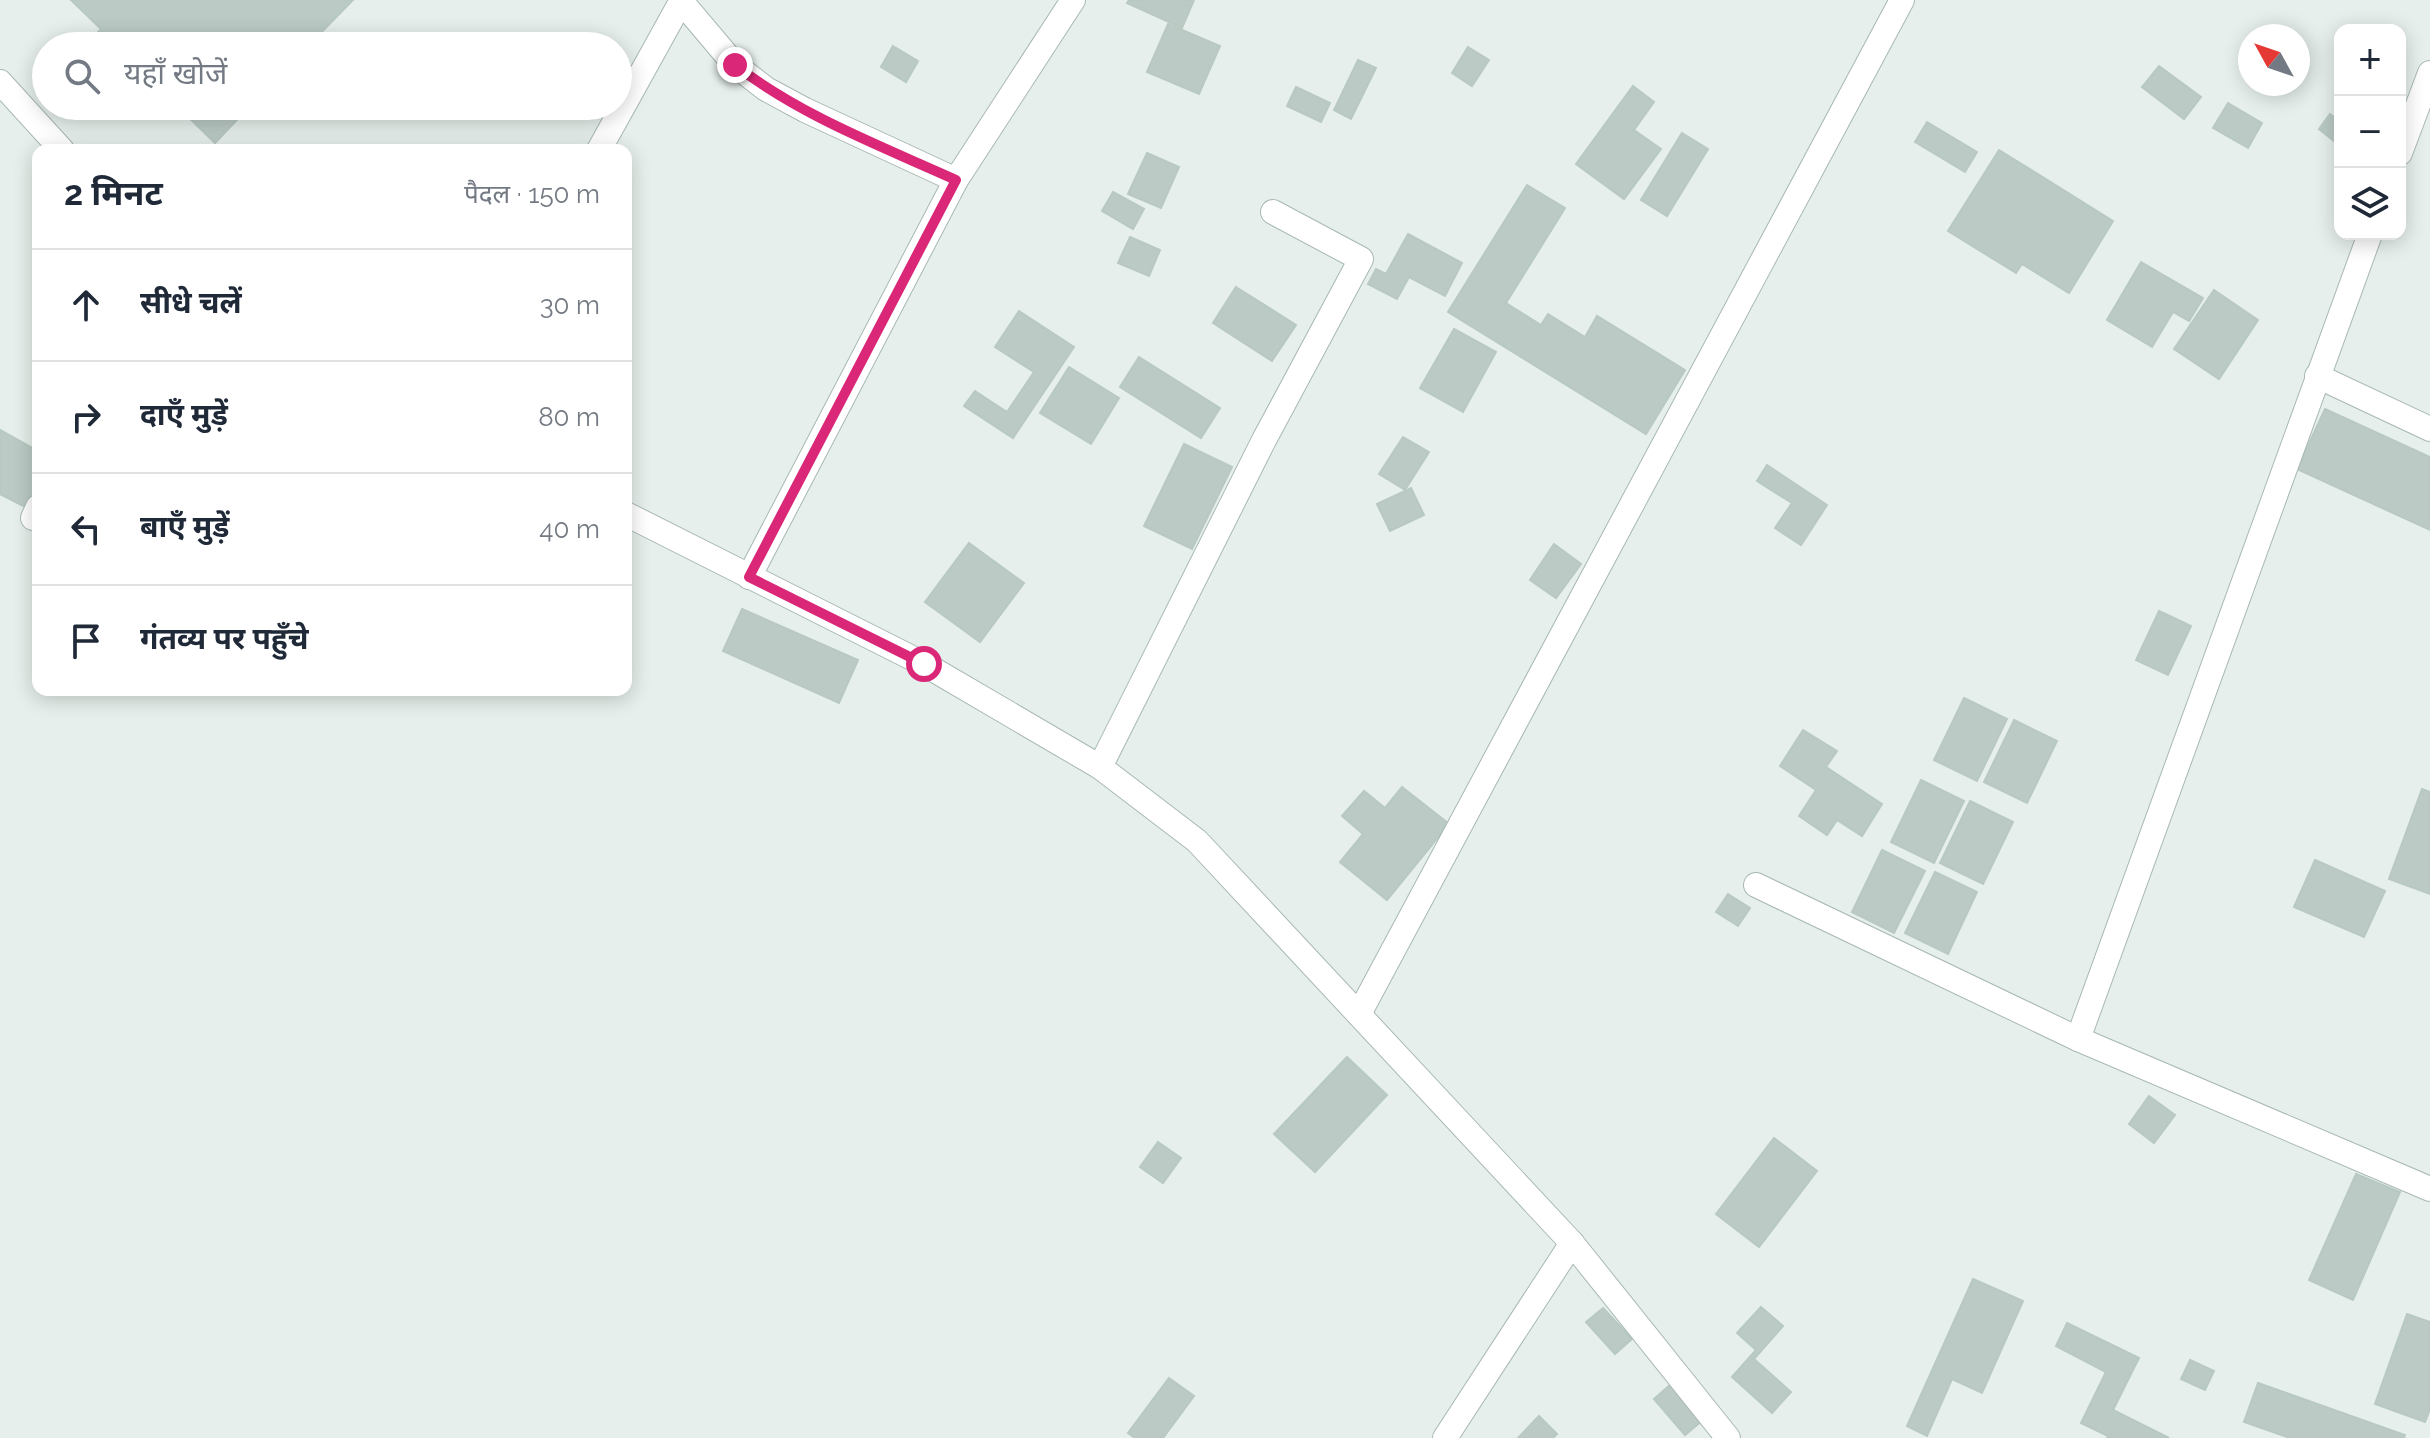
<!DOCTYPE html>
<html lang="hi">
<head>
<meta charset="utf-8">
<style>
  body { margin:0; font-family:Raleway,"Noto Sans Devanagari",sans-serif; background:#f6f6f7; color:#1f2937 }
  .controls { position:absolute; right:24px; top:24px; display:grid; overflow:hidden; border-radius:16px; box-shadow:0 4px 20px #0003 }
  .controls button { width:72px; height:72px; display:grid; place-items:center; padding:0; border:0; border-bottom:2px solid #e0e1e3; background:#fff; color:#1f2937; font:40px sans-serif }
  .compass { position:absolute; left:2238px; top:24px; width:72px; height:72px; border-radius:50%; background:#fff; box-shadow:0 4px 20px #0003; rotate:310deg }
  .stop { position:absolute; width:24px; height:24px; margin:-18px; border:6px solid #db2777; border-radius:50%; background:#fff }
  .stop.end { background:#db2777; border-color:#fff; box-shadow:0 2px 8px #0008 }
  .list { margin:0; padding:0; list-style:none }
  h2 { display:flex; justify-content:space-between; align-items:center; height:104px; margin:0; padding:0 32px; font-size:34px }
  h2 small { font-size:26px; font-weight:400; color:#747a83 }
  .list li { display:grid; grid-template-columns:52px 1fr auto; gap:24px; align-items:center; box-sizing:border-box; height:112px; padding:0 32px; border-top:2px solid #e0e1e3 }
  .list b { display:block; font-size:30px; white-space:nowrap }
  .list em { font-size:26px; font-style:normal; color:#747a83 }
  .icon { flex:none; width:44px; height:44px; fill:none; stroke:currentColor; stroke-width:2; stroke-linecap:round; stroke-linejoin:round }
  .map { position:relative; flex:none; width:2430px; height:1438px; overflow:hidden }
  .search { position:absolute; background:#fff; box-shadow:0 4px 20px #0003; left:32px; top:32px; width:600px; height:88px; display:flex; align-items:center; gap:20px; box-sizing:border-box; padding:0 28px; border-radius:44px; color:#747a83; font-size:30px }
  .panel { position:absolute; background:#fff; box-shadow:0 4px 20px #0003; left:32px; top:144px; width:600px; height:552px; border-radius:16px }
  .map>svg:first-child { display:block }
  .building { fill:#bbcac4; stroke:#b8c9c2; stroke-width:2 }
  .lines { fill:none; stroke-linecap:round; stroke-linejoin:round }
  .minor-casing { stroke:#a8b8b2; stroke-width:26 }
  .minor { stroke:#fff; stroke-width:24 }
  .route { stroke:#db2777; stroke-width:10 }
</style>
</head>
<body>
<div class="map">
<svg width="2430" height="1438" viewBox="0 0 2430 1438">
  <rect width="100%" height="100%" fill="#e6efeb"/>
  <g class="building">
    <path d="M71,0h282l-45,46h-223l16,-17z"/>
    <path d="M1129,0h65l-12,28 -55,-25z"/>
    <path d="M1168,24l52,22 -21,48 -52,-22z"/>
    <path d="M893,46l25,15 -12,21 -25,-15z"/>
    <path d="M1468,47l21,13 -17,26 -20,-13z"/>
    <path d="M1358,60l18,8 -25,51 -17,-9z"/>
    <path d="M2159,66l42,31 -17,22 -42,-32z"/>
    <path d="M1633,86l21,16 -20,28 27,19 -37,50 -48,-35z"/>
    <path d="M1296,87l34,16 -9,19 -34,-16z"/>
    <path d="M2228,103l34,20 -14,25 -35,-20z"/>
    <path d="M177,106h73l-35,37z"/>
    <path d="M2330,114l10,8v24l-21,-17z"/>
    <path d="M1927,122l50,30 -12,20 -50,-30z"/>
    <path d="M1682,133l26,16 -41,67 -26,-16z"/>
    <path d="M1999,150l114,71 -44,72 -47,-29 -6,9 -68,-42z"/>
    <path d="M1147,153l32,14 -18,41 -33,-14z"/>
    <path d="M1527,185l38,23 -59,95 35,22 7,-11 37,23 12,-21 88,54 -39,64 -198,-122z"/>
    <path d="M1113,192l31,17 -11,20 -31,-18z"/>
    <path d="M1408,234l54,29 -17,33 -36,-19 -12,22 -29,-15 8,-15 10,5z"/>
    <path d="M1130,237l30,13 -11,26 -31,-13z"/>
    <path d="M2141,262l62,36 -14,23 -16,-9 -21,35 -45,-27z"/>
    <path d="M1236,287l60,38 -24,36 -59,-38z"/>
    <path d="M2214,290l44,30 -39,59 -45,-30z"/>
    <path d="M1019,311l55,36 -61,91 -49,-32 11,-15 32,21 27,-40 -39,-25z"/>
    <path d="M1454,329l42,23 -33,60 -43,-24z"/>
    <path d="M1139,357l81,51 -19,30 -81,-51z"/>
    <path d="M1069,367l50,31 -28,46 -51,-31z"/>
    <path d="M2325,409l105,48v73l-133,-61z"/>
    <path d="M0,430l38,21v36l-11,21 -27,-14z"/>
    <path d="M1403,437l26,15 -24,38 -26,-16z"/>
    <path d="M1184,444l48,23 -40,82 -48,-23z"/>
    <path d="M1767,465l60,40 -26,40 -26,-17 17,-25 -35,-22z"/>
    <path d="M1411,488l13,27 -34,16 -13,-27z"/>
    <path d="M969,543l55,40 -44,59 -55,-40z"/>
    <path d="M1554,544l27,20 -25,34 -26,-18z"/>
    <path d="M742,609l116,51 -19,43 -116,-52z"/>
    <path d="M2159,611l32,15 -23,49 -32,-15z"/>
    <path d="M1964,698l43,21 -30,62 -43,-21z"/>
    <path d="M2014,720l43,21 -30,62 -43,-21z"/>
    <path d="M1803,730l34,21 -11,16 56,37 -20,32 -25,-16 -10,15 -28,-19 17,-26 -36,-24z"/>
    <path d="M1921,780l43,21 -30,62 -43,-21z"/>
    <path d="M1402,787l47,37 -62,76 -47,-38 23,-28 -21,-18 22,-25 21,17z"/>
    <path d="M2422,789l8,3v102l-41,-15z"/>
    <path d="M1970,801l43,21 -30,62 -43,-21z"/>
    <path d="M1882,850l43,21 -31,62 -42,-21z"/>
    <path d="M2315,860l70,31 -21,46 -70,-30z"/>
    <path d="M1935,872l42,20 -29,62 -43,-21z"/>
    <path d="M1728,894l22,14 -12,18 -22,-14z"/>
    <path d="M1347,1057l40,38 -72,77 -41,-38z"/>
    <path d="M2149,1096l26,19 -21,28 -25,-19z"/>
    <path d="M1774,1138l43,33 -58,76 -43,-33z"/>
    <path d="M1158,1142l23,16 -18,25 -23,-16z"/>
    <path d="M2356,1174l44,18 -47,108 -44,-20z"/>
    <path d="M1973,1279l50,22 -41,92 -30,-14 -25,57 -20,-10z"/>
    <path d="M1761,1307l22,19 -29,33 37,33 -19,21 -40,-36 24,-27 -19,-17z"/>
    <path d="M1603,1308l29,31 -17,15 -29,-32z"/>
    <path d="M2407,1314l23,8v87l-5,13 -50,-18z"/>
    <path d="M2067,1323l72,35 -26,52 56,28h-62l1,-2 -27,-13 25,-51 -50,-26z"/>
    <path d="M2190,1360l24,11 -9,19 -24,-11z"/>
    <path d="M1169,1378l25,18 -31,42h-28l-7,-5z"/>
    <path d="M2258,1383l147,52 -1,3h-114l-46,-16z"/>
    <path d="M1671,1384l32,36 -18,15 -31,-36z"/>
    <path d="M1539,1416l18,18 -4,4h-35z"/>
  </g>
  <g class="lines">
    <g class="minor-casing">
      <g id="minor">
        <path d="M681,1l54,64 31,24 39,21 151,70"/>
        <path d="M0,82l62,68"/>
        <path d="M599,150l83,-150"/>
        <path d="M2400,153l30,-80"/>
        <path d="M2317,376l113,53"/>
        <path d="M626,514l298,150 176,103 97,74 375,402 156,195"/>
        <path d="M33,518l5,-11"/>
        <path d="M749,577l207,-397 117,-180"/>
        <path d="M1100,767l164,-327 97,-181 -88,-47"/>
        <path d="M1756,885l322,154 352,150"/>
        <path d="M1359,1014l543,-1014"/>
        <path d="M2078,1039l292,-805"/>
        <path d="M1445,1438l127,-195"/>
      </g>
    </g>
    <use href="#minor" class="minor"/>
  </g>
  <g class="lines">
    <path class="route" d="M735,65c66,51 146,81 221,115l-207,397 175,87"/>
  </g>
</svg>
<div class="controls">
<button>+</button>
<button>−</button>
<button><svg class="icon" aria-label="layers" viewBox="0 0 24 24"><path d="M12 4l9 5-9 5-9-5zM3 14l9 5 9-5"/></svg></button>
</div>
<svg class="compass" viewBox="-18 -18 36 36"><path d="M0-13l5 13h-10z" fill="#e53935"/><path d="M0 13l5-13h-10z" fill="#747a83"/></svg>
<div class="stop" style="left:924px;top:664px"></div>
<div class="stop end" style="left:735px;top:65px"></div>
<div class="search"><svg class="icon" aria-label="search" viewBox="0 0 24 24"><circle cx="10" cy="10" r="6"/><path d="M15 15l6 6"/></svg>यहाँ खोजें</div>
<section class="panel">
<h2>2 मिनट<small>पैदल · 150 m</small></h2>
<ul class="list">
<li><svg class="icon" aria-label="ahead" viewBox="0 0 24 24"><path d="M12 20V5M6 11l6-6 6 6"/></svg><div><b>सीधे चलें</b></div><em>30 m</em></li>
<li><svg class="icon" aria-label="right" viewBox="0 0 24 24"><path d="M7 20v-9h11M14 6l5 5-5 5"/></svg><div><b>दाएँ मुड़ें</b></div><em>80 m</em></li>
<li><svg class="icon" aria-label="left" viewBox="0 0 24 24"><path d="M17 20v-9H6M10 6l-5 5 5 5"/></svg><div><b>बाएँ मुड़ें</b></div><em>40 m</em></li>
<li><svg class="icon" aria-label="arrive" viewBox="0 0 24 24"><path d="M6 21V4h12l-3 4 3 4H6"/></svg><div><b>गंतव्य पर पहुँचे</b></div></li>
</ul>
</section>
</div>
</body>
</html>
